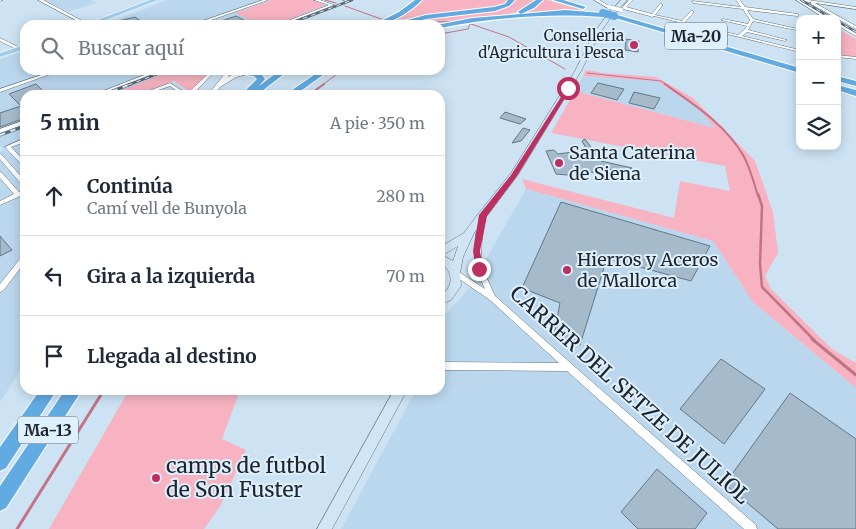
<!DOCTYPE html>
<html lang="es">
<head>
<meta charset="utf-8">
<style>
  body { margin:0; font-family:Merriweather,serif; background:#f2f2f3; color:#1f2937 }
  .controls { position:absolute; right:15px; top:15px; display:grid; overflow:hidden; border-radius:10px; box-shadow:0 2px 12px #0003 }
  .controls button { width:45px; height:45px; display:grid; place-items:center; padding:0; border:0; border-bottom:1px solid #e0e1e3; background:#fff; color:#1f2937; font:25px sans-serif }
  .stop { position:absolute; width:15px; height:15px; margin:-11px; border:4px solid #bd2f60; border-radius:50%; background:#fff }
  .stop.end { background:#bd2f60; border-color:#fff; box-shadow:0 1px 5px #0008 }
  .list { margin:0; padding:0; list-style:none }
  h2 { display:flex; justify-content:space-between; align-items:center; height:65px; margin:0; padding:0 20px; font-size:21px }
  h2 small { font-size:16px; font-weight:400; color:#747a83 }
  .list li { display:grid; grid-template-columns:32px 1fr auto; gap:15px; align-items:center; box-sizing:border-box; height:80px; padding:0 20px; border-top:1px solid #e0e1e3 }
  .list b { display:block; font-size:19px; white-space:nowrap }
  .list p { margin:0; font-size:16px; white-space:nowrap; color:#747a83 }
  .list em { font-size:16px; font-style:normal; color:#747a83 }
  .icon { flex:none; width:28px; height:28px; fill:none; stroke:currentColor; stroke-width:2; stroke-linecap:round; stroke-linejoin:round }
  .map { position:relative; flex:none; width:856px; height:529px; overflow:hidden }
  .search { position:absolute; background:#fff; box-shadow:0 2px 12px #0003; left:20px; top:20px; width:425px; height:55px; display:flex; align-items:center; gap:12px; box-sizing:border-box; padding:0 18px; border-radius:15px; color:#747a83; font-size:19px }
  .panel { position:absolute; background:#fff; box-shadow:0 2px 12px #0003; left:20px; top:90px; width:425px; height:305px; border-radius:15px }
  .map>svg:first-child { display:block }
  .built { fill:#bbd7ee }
  .green { fill:#f7b3c1 }
  .lines { fill:none; stroke-linecap:round; stroke-linejoin:round }
  .stream-far3 { stroke:#c37386; stroke-width:1 }
  .stream-far2 { stroke:#c37386; stroke-width:2 }
  .stream-far1 { stroke:#c37386; stroke-width:2.5 }
  .stream { stroke:#c37386; stroke-width:3 }
  .building { fill:#a5bacb; stroke:#647786 }
  .minor-casing { stroke:#5e7180; stroke-width:1 }
  .tertiary-casing { stroke:#5e7180; stroke-width:1 }
  .secondary-casing { stroke:#5e7180; stroke-width:1 }
  .primary-casing { stroke:#fff; stroke-width:1 }
  .motorway-casing { stroke:#fff; stroke-width:2 }
  .minor { fill:#fff; fill-rule:evenodd }
  .tertiary { fill:#fff; fill-rule:evenodd }
  .secondary { fill:#d0e6f6; fill-rule:evenodd }
  .primary { fill:#a1cdee; fill-rule:evenodd }
  .motorway { fill:#62abe2; fill-rule:evenodd }
  .rail-far1-casing { stroke:#5c6973; stroke-width:2.5 }
  .rail-casing { stroke:#5c6973; stroke-width:3 }
  .rail-far1 { stroke:#deeffe; stroke-width:1; stroke-dasharray:4.5; stroke-linecap:butt }
  .rail { stroke:#deeffe; stroke-width:2; stroke-dasharray:5.5; stroke-linecap:butt }
  .minor-bridge-casing { stroke:#5e7180; stroke-width:4.5; stroke-linecap:butt }
  .motorway-bridge-casing { stroke:#fff; stroke-width:8; stroke-linecap:butt }
  .minor-bridge { stroke:#fff; stroke-width:4 }
  .motorway-bridge { stroke:#62abe2; stroke-width:8 }
  .route { fill:#bd2f60 }
  .poi-dot { fill:#bd2f60; stroke:#deeffe; stroke-width:2 }
  .labels { text-anchor:middle; stroke-width:4; stroke-linejoin:round; paint-order:stroke }
  .far-poi-label { font-size:15px; fill:#1d252b; stroke:#deeffe; text-anchor:end }
  .shield { fill:#deeffe; stroke:#57626a; stroke-width:1 }
  .shield-label { font-size:16px; font-weight:bold; fill:#1d252b }
  .poi-label { font-size:18px; fill:#1d252b; stroke:#deeffe; text-anchor:start }
  .near-street-label { font-size:21px; fill:#1d252b; stroke:#deeffe }
  .near-poi-label { font-size:21px; fill:#1d252b; stroke:#deeffe; text-anchor:start }
</style>
</head>
<body>
<div class="map">
<svg width="856" height="529" viewBox="0 0 856 529">
  <rect width="100%" height="100%" fill="#cde3f4"/>
  <g class="built">
    <path d="M44,0h47l5,3 -28,9z"/>
    <path d="M168,0h152l16,5 -53,20h-181z"/>
    <path d="M25,51v19h139l-5,2 32,23h-166v268l-25,39v-250l4,-2 -4,-5v-86z"/>
    <path d="M583,76l74,5 43,29 16,18 -141,-37z"/>
    <path d="M526,189l187,52 40,61 103,86v141h-515l75,-139h24v-69l30,-34z"/>
  </g>
  <g class="green">
    <path d="M272,0h40l14,5 -51,20h-15l-25,-12z"/>
    <path d="M422,0h86l-6,5 -13,3 -83,11h-14z"/>
    <path d="M514,0h23l-18,11 -11,3 -51,7 -36,-1 77,-11 11,-3z"/>
    <path d="M543,0h4l39,11 -62,2 13,-6z"/>
    <path d="M837,28l19,11v18l-19,-3z"/>
    <path d="M174,70h38l-22,22 -16,-11 -38,14h-27z"/>
    <path d="M586,70l17,3 53,4 37,21 62,63 18,51 5,41 -13,23 6,13 61,60 22,13h2v26l-103,-86 -40,-61 -187,-52 -4,-10 152,39 6,-37 50,10 -5,-25 -174,-33 24,-42 140,37 -15,-18 -43,-29 -74,-5z"/>
    <path d="M129,390h111l-18,49 24,11 -25,55 -17,24h-155z"/>
  </g>
  <g class="lines">
    <g class="stream-far3">
      <path d="M325,0l11,3"/>
      <path d="M345,6l36,13 26,2"/>
      <path d="M415,21l40,1"/>
      <path d="M468,23l41,14 56,32"/>
      <path d="M440,34l28,-5 2,-5"/>
      <path d="M587,73l74,8 6,4"/>
      <path d="M322,85l21,-15"/>
    </g>
    <g class="stream-far2">
      <path d="M665,84c28,20 60,40 78,71 7,12 11,28 15,41"/>
      <path d="M309,95l15,-11"/>
    </g>
    <path class="stream-far1" d="M758,194l4,12 -2,58 2,23 52,53"/>
    <g class="stream">
      <path d="M812,339l44,36"/>
      <path d="M17,529l87,-139"/>
    </g>
  </g>
  <g class="building">
    <path d="M236,16l18,9h-41v-1z"/>
    <path d="M135,17l11,8h-34l-1,-2z"/>
    <path d="M626,39l13,2 -1,11 -13,-2z"/>
    <path d="M598,83l26,6 -7,11 -26,-7z"/>
    <path d="M36,84l8,8 -9,3h-10v23l-25,9v-14l21,-7 -12,-12z"/>
    <path d="M634,92l26,6 -6,11 -25,-6z"/>
    <path d="M505,112l21,7 -6,5 -20,-6z"/>
    <path d="M523,128l7,2 -9,11 -9,2z"/>
    <path d="M585,139l16,22 31,7 -8,4 -16,-3 -1,7 -16,-4 -15,2 -2,-2 -7,3 -11,-1 -10,-23 8,-1 4,4 29,-4 -5,-9z"/>
    <path d="M561,202l149,44 -19,35 -84,-23 -27,87 -26,-10 6,-32 -38,-15z"/>
    <path d="M0,236l12,14 -12,6z"/>
    <path d="M721,359l44,30 -41,55 -44,-35z"/>
    <path d="M790,393l66,46v90h-78l-53,-45z"/>
    <path d="M657,469l50,44 -12,16h-57l-17,-17z"/>
  </g>
  <g class="lines">
    <g class="minor-casing">
      <g id="minor">
        <path d="M0,0h3l-3,1z"/>
        <path d="M38,0h5l47,25h-5z"/>
        <path d="M263,0h5l-71,25h-6z"/>
        <path d="M314,0h6l14,5 -52,20h-5l52,-20z"/>
        <path d="M343,0h5l-2,1z"/>
        <path d="M594,0h5l12,7 -3,1z"/>
        <path d="M629,0h4l-7,7 26,7 8,-10h2v2l-7,9 27,6 9,-10h2v2l-8,9 53,13 6,-5 3,-4 -26,-6 2,-1 25,5 2,-4 -7,-11 -50,-6 -1,-2 49,6 -5,-7h4l5,7 53,7v2h-1l-50,-6 6,9 45,10 -2,1 -43,-9 -5,9 39,10 -2,1 -38,-9 -5,4 58,14v2l-146,-36 -2,1 -2,-1 -27,-7v-2z"/>
        <path d="M796,0h4l31,19h-5z"/>
        <path d="M811,2h2l43,24v3l-45,-25z"/>
        <path d="M837,22l19,11v3l-19,-11z"/>
        <path d="M0,38l20,10 1,1 -3,1 -18,-9z"/>
        <path d="M837,55l19,2v2l-19,-2z"/>
        <path d="M56,70h6l-62,22v-3z"/>
        <path d="M157,70h6l-64,25h-6z"/>
        <path d="M212,70h4l-24,25h-9l-13,-9 -26,9h-6l32,-12 17,11z"/>
        <path d="M25,120v4l-25,9v-4z"/>
        <path d="M25,138v4l-14,5 14,15v5l-2,-1 -18,-19z"/>
        <path d="M0,154l2,1 23,26v6l-2,-1 -23,-27z"/>
        <path d="M0,172l2,1 17,19 6,-2v4l-25,11v-4l14,-7 -14,-16z"/>
        <path d="M481,213h4l1,2 -4,23 -1,18 4,18 10,22 80,71 181,158 1,4h-13l-177,-158 -127,-1v-8l119,1 -69,-63 -35,-24 -1,-2 1,-2h4l26,17c-12,-24 -13,-50 -4,-76z"/>
        <path d="M25,254v8l-22,29 -3,1v-8l23,-29z"/>
      </g>
    </g>
    <g class="tertiary-casing">
      <g id="tertiary">
        <path d="M796,0h12l48,7v2z"/>
        <path d="M225,70h6l-3,7c10,-6 24,-7 36,-7l-28,7 -16,10 -6,8h-6l15,-19z"/>
      </g>
    </g>
    <g class="secondary-casing">
      <g id="secondary">
        <path d="M621,0h6l-16,17 -11,16 -19,38 -63,104 -44,58 -11,24 -3,16 1,13 -10,14 -11,5v-9c14,-9 14,-25 0,-33v-16l24,-14 11,-15 36,-45 64,-102 19,-38 13,-18zM458,246l-5,15 -11,-6h1z"/>
        <path d="M394,390h13l-75,139h-15z"/>
      </g>
    </g>
    <g class="primary-casing">
      <g id="primary">
        <path d="M150,0h8l-65,25h-9z"/>
        <path d="M25,45v4l-25,8v-4z"/>
      </g>
    </g>
    <g class="motorway-casing">
      <g id="motorway">
        <path d="M415,0h7c-12,12 -32,25 -49,25l26,-13z"/>
        <path d="M508,0h7l-6,6 -14,5 -69,8 -25,6h-12l37,-10 68,-8 11,-3z"/>
        <path d="M536,0h7l-9,8 -13,6 44,-4 37,3 3,2 -3,2c-54,-4 -109,1 -162,11v-3h-3l35,-7 49,-4 -3,-2 1,-1z"/>
        <path d="M553,0h10l23,7 -3,2z"/>
        <path d="M614,14l186,54v5l-188,-56 -1,-1z"/>
        <path d="M280,70h9l-32,25h-9l2,-2 -4,-3 11,-11 -3,-3 -8,-1v-4l14,1 5,7 -6,7z"/>
        <path d="M321,70h9l-35,25h-10z"/>
        <path d="M837,76l19,5v5l-19,-5z"/>
        <path d="M837,85l19,5v6l-19,-6z"/>
        <path d="M40,390h17l-51,78 -6,3v-24z"/>
        <path d="M65,390h17l-76,118 -6,3v-25z"/>
      </g>
    </g>
    <use href="#minor" class="minor"/>
    <use href="#tertiary" class="tertiary"/>
    <use href="#secondary" class="secondary"/>
    <use href="#primary" class="primary"/>
    <use href="#motorway" class="motorway"/>
    <g class="rail-far1-casing">
      <g id="rail-far1">
        <path d="M801,0l32,19"/>
        <path d="M837,21l19,11"/>
        <path d="M286,25l66,-25"/>
        <path d="M128,85l40,-15"/>
      </g>
    </g>
    <g class="rail-casing">
      <g id="rail">
        <path d="M102,95l29,-11"/>
        <path d="M0,135l25,-9"/>
      </g>
    </g>
    <use href="#rail-far1" class="rail-far1"/>
    <use href="#rail" class="rail"/>
    <g class="minor-bridge-casing">
      <path id="minor-bridge" d="M609,7l12,3"/>
    </g>
    <g class="motorway-bridge-casing">
      <path id="motorway-bridge" d="M603,13l11,3"/>
    </g>
    <use href="#minor-bridge" class="minor-bridge"/>
    <use href="#motorway-bridge" class="motorway-bridge"/>
  </g>
  <path class="route" d="M568,86l3,2 -54,88 -30,40 -7,35 3,18 -4,3h-3l-3,-21 6,-36 32,-40z"/>
  <g class="poi-dot">
    <circle cx="634" cy="45" r="5"/>
    <circle cx="559" cy="163" r="5"/>
    <circle cx="567" cy="270" r="5"/>
    <circle cx="156" cy="478" r="5"/>
  </g>
  <g class="labels">
    <g class="far-poi-label">
      <text x="624" y="41">Conselleria<tspan x="624" dy="17">d'Agricultura i Pesca</tspan></text>
    </g>
    <g class="shield">
      <rect x="665" y="22.5" width="62" height="27" rx="4"/>
      <rect x="18" y="416.5" width="60" height="27" rx="4"/>
    </g>
    <g class="shield-label">
      <text x="696" y="42">Ma-20</text>
      <text x="48" y="436">Ma-13</text>
    </g>
    <g class="poi-label">
      <text x="569" y="159">Santa Caterina<tspan x="569" dy="21">de Siena</tspan></text>
      <text x="577" y="266">Hierros y Aceros<tspan x="577" dy="21">de Mallorca</tspan></text>
    </g>
    <g class="near-street-label">
      <text transform="translate(630 395) rotate(42)" y="7">CARRER DEL SETZE DE JULIOL</text>
    </g>
    <g class="near-poi-label">
      <text x="166" y="473">camps de futbol<tspan x="166" dy="24">de Son Fuster</tspan></text>
    </g>
  </g>
</svg>
<div class="controls">
<button>+</button>
<button>−</button>
<button><svg class="icon" aria-label="layers" viewBox="0 0 24 24"><path d="M12 4l9 5-9 5-9-5zM3 14l9 5 9-5"/></svg></button>
</div>
<div class="stop" style="left:568px;top:88px"></div>
<div class="stop end" style="left:479px;top:269px"></div>
<div class="search"><svg class="icon" aria-label="search" viewBox="0 0 24 24"><circle cx="10" cy="10" r="6"/><path d="M15 15l6 6"/></svg>Buscar aquí</div>
<section class="panel">
<h2>5 min<small>A pie · 350 m</small></h2>
<ul class="list">
<li><svg class="icon" aria-label="ahead" viewBox="0 0 24 24"><path d="M12 20V5M6 11l6-6 6 6"/></svg><div><b>Continúa</b><p>Camí vell de Bunyola</p></div><em>280 m</em></li>
<li><svg class="icon" aria-label="left" viewBox="0 0 24 24"><path d="M17 20v-9H6M10 6l-5 5 5 5"/></svg><div><b>Gira a la izquierda</b></div><em>70 m</em></li>
<li><svg class="icon" aria-label="arrive" viewBox="0 0 24 24"><path d="M6 21V4h12l-3 4 3 4H6"/></svg><div><b>Llegada al destino</b></div></li>
</ul>
</section>
</div>
</body>
</html>
